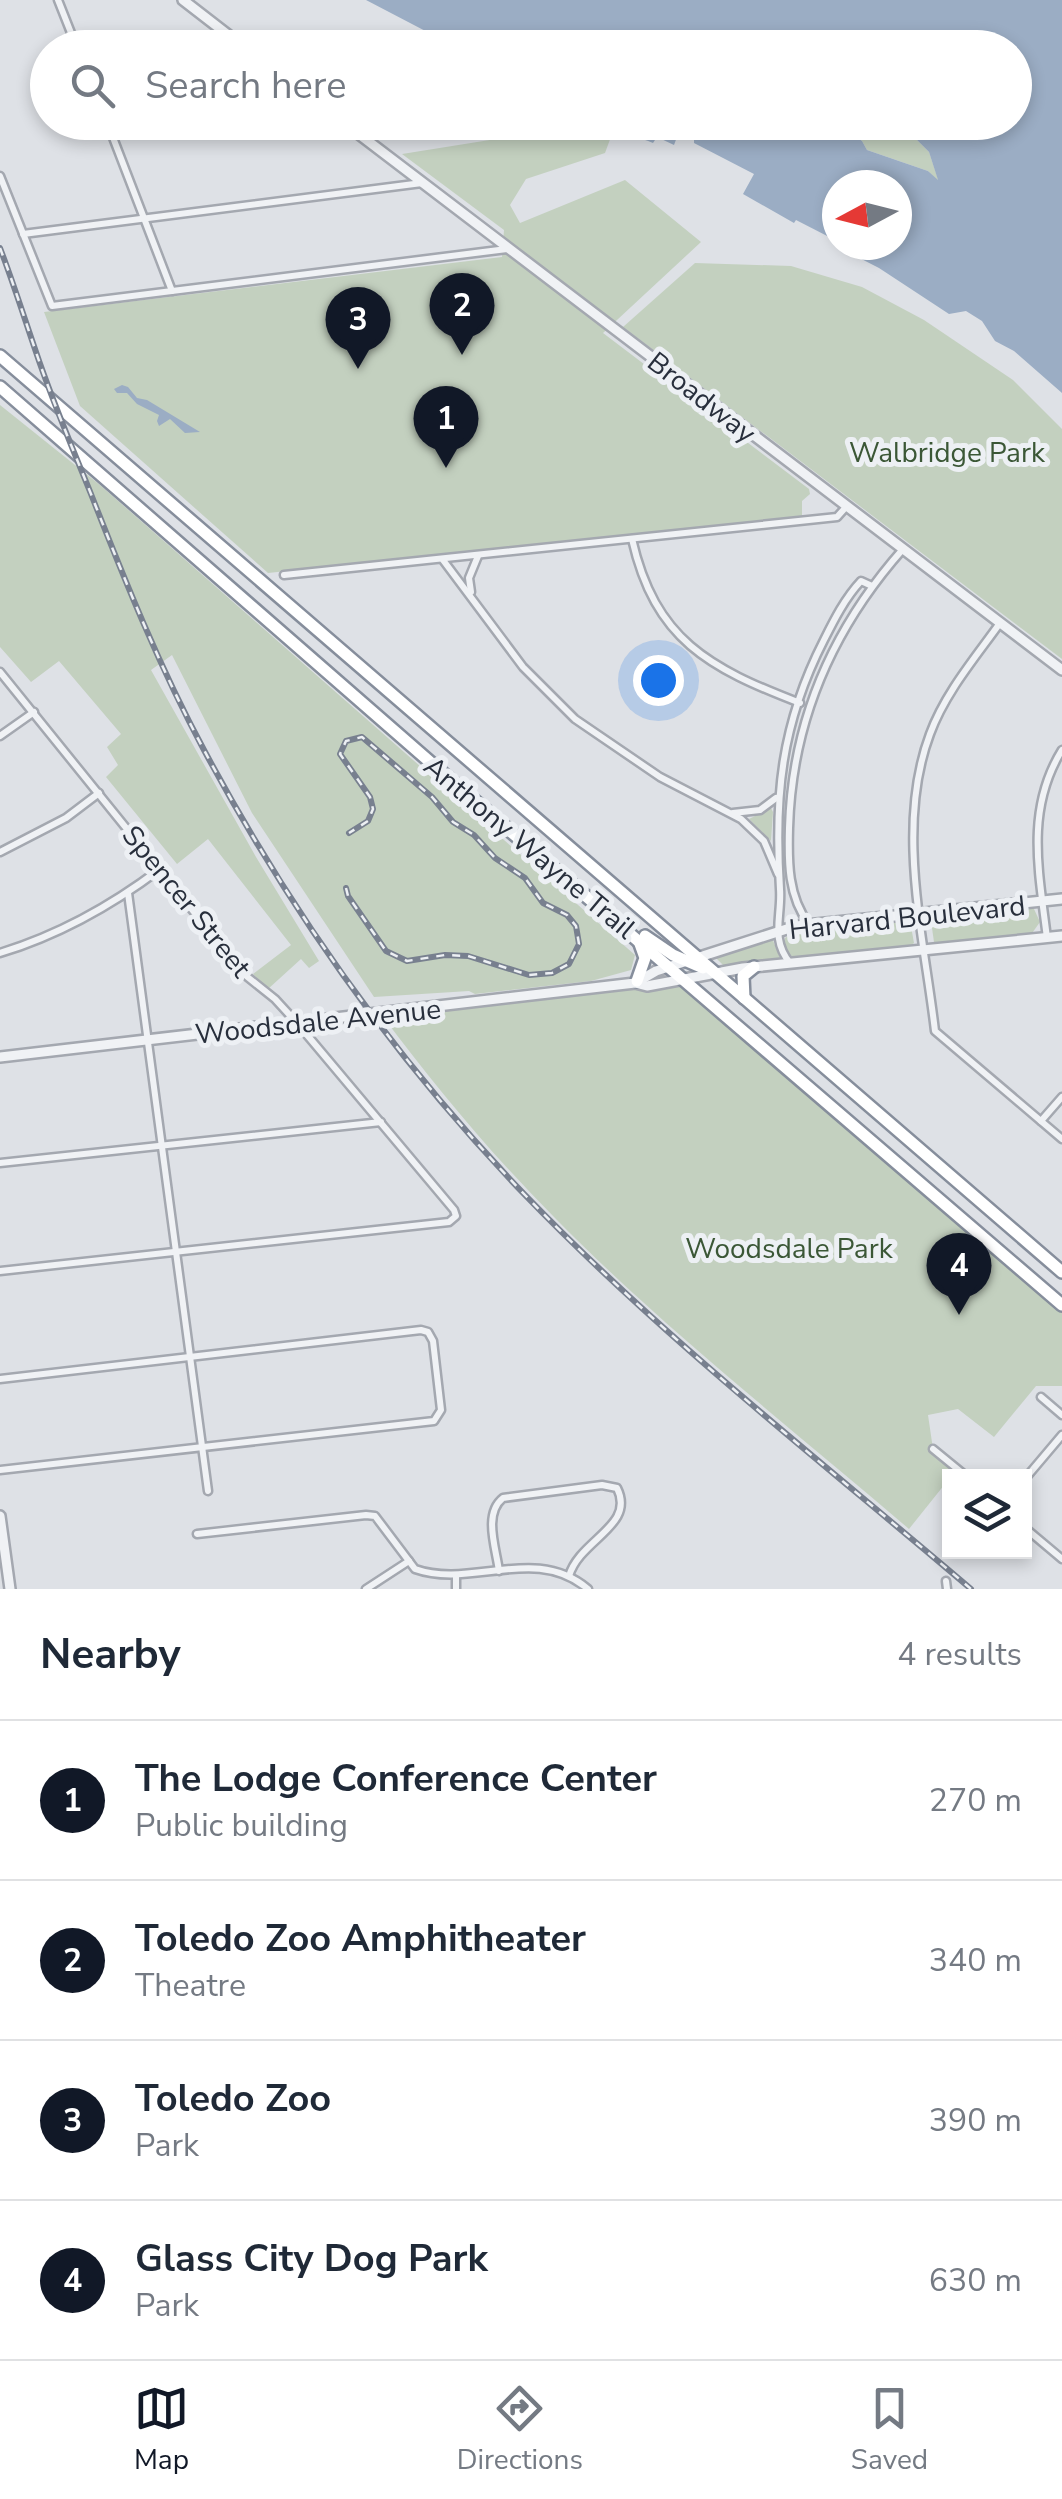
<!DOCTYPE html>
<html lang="en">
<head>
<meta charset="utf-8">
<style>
  body { margin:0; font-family:"Nunito Sans",sans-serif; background:#f6f6f7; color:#1f2937 }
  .controls { position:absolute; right:30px; bottom:30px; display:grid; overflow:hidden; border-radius:0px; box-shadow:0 5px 15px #0003 }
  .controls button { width:90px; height:90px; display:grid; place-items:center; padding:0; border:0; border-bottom:2px solid #e0e1e3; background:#fff; color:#1f2937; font:50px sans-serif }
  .compass { position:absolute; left:822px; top:170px; width:90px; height:90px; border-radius:50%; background:#fff; box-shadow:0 5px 15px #0003; rotate:263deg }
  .you { position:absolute; left:658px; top:680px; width:35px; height:35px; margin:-25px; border:8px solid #fff; border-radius:50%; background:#1a73e8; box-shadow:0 0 0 15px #1a73e833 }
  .badge { display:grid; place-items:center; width:65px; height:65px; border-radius:50%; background:#111827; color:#fff; font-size:32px; font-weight:700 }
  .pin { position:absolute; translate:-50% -82px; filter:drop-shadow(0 2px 5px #0008) }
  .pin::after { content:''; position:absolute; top:52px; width:35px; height:30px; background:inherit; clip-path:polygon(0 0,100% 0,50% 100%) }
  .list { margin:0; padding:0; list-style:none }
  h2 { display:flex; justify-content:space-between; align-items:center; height:130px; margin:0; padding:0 40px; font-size:42px }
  h2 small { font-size:32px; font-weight:400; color:#747a83 }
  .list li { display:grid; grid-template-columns:65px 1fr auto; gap:30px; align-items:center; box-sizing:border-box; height:160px; padding:0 40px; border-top:2px solid #e0e1e3 }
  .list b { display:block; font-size:38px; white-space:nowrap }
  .list p { margin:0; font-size:32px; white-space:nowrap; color:#747a83 }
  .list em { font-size:32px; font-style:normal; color:#747a83 }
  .icon { flex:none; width:55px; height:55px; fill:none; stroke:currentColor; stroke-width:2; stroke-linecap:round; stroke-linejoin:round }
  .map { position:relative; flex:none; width:1062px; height:1589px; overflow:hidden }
  .search { position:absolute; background:#fff; box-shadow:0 5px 15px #0003; left:30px; right:30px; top:30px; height:110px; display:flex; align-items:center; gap:25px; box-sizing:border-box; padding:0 35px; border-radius:55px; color:#747a83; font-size:38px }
  .sheet { height:770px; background:#fff }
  nav { display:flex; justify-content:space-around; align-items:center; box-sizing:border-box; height:140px; border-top:2px solid #e0e1e3; background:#fff; font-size:28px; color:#747a83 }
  nav a { display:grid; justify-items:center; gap:5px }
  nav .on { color:#111827 }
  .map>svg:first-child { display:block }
  .green { fill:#c3d0bf }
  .water { fill:#9badc4; fill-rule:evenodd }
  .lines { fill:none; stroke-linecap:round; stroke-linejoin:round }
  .minor-casing { stroke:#a4a8b0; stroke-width:11 }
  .tertiary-casing { stroke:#a4a8b0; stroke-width:14 }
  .trunk-casing { stroke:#868e9c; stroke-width:16 }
  .minor { stroke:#f0f2f5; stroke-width:6 }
  .tertiary { stroke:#f0f2f5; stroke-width:9 }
  .trunk { stroke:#fff; stroke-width:11 }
  .rail-casing { stroke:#78808f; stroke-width:6 }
  .rail { stroke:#edf0f4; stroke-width:2.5; stroke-dasharray:8; stroke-linecap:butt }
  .labels { text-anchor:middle; stroke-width:10; stroke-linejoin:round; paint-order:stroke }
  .street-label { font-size:28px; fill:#282f3c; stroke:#edf0f4 }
  .park-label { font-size:28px; fill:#3b5736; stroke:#edf0f4 }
</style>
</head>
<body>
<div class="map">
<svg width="1062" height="1589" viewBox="0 0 1062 1589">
  <rect width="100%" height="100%" fill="#dee1e6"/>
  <g class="green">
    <path d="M738,29l15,4 24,14h-53l-1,-8 5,-7z"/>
    <path d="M839,123h61l29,29 10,30 -11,-11 -61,-21 -5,-9z"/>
    <path d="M572,127l12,7h28l-7,19 -79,26 -16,26 10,18 105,-43 76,62 -98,91 206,156 1,5 -8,7v15l-534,57 -188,-167 -36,-94 458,-55 2,-27 -102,-76z"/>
    <path d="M695,263l96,3 71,21 62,33 89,60 49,49v230l-439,-332z"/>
    <path d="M0,405l100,80 535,470 -4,15 -40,11 -116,13 -6,-3 -95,6 -122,-184 -80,-158 -21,15 105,187 63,104 -10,7 -8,-9 -33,30 -15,-15 38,-29 -83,-106 -31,25 -71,-87 12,-12 -11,-18 14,-13 -62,-73 -28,21 -31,-35z"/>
    <path d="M771,808l2,4 -2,29 -22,-22z"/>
    <path d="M1027,907l7,2 6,13 -10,14 -89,9 -7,-3 -3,-21 4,-3z"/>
    <path d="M904,919l6,2 4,22 -9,6 -110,10 -11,-10 1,-11 11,-8z"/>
    <path d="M772,938l8,20 -56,8 -9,-9z"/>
    <path d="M685,981l377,323v82h-26l-42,51 -36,-28 -30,6 5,34 24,20 -48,60c-119,-102 -245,-200 -355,-312 -63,-63 -120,-132 -173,-203z"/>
  </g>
  <g class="water">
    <path d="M366,0h696v393l-48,-42 -19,-10 -13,-20 -16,-10 -17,3 -70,-46 -45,-23 1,-5 -39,-20 -2,3 -51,-29 11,-20 -60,-31v-3l-21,-11 -3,5 7,3 -3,8 -17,-8 -4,6c-29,-13 -60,-3 -87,-20h273l23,18 5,9 61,21 10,9 -9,-28 -29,-29 114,-1v-74l-237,-1c-16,-10 -39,-28 -54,-8l1,8h-268zM837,185h60v60h-60z"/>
    <path d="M122,385l6,2 9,11 10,2 53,32 -15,1 -15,-14 -11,7 -2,-5 2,-6 -22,-11 -10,-11h-10l-3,-4z"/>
  </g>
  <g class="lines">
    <g class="minor-casing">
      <g id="minor">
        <path d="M58,0l19,48"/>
        <path d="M107,122l65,169"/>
        <path d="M108,124l10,-2"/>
        <path d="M0,176l52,130 455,-57"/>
        <path d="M23,234l399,-51"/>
        <path d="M632,539c23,101 77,129 168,164"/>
        <path d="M443,560l80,107 52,52 85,58 81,42 23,22 14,33"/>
        <path d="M284,575l553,-58 9,-10"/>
        <path d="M471,592l-2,-14 9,-22"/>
        <path d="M1000,623c-25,35 -55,70 -70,111 -35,93 -6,202 5,297l127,108"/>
        <path d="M0,672l245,303 30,24 22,24 157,187 2,6 -7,6 -449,49"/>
        <path d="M0,736l34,-24"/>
        <path d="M733,813l27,-3 16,-12"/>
        <path d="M0,852l66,-34 33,-25"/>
        <path d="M128,893l80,598"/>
        <path d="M809,924c-21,-27 -21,-62 -20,-96 3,-107 44,-200 114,-279"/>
        <path d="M1047,938c-8,-66 -22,-128 15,-188"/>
        <path d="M0,953c59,-18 111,-47 160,-84"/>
        <path d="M790,963c-20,-24 -8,-47 -10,-74 -6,-92 1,-165 44,-249 10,-20 21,-42 37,-59l11,5"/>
        <path d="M1041,1121l21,-24"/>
        <path d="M0,1163l381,-41"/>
        <path d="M0,1379l421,-49 7,2 5,9 8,69 -7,11 -434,49"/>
        <path d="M1041,1397l21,18"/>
        <path d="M933,1449l33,27"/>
        <path d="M1024,1480l38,-45"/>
        <path d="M1024,1527l38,32"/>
        <path d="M197,1534l169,-19 9,1 40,53c57,20 120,-25 173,20"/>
        <path d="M499,1571c-3,-23 -16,-57 4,-73l99,-13 15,3c19,38 -37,51 -48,88"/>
        <path d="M456,1577v12"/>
        <path d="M946,1581l1,8"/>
        <path d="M366,1589l43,-28"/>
      </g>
    </g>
    <g class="tertiary-casing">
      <g id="tertiary">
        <path d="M183,0l62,48"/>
        <path d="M343,122l719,548"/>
        <path d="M637,982l19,-11 140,-45 266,-27"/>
        <path d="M0,1057l635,-74 12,3 96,-18 319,-32"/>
        <path d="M0,1516l10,73"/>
      </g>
    </g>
    <g class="trunk-casing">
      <g id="trunk">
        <path d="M0,356l1062,916"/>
        <path d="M0,387l453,395 609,523"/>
        <path d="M645,936l28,19 30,13"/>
        <path d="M637,981l8,-23 -5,-14"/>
        <path d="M744,998l-1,-22 11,-9"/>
      </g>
    </g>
    <use href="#minor" class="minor"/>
    <use href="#tertiary" class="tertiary"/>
    <use href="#trunk" class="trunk"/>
    <g class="rail-casing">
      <g id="rail">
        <path d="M0,248c13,34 24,69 36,104 16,48 36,95 55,142 34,87 69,174 113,256 86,161 195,314 322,446 137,142 295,265 445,393"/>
        <path d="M346,888l2,8 38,55 21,10 38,-6 23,1 61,19 23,-2 17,-9 10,-20 -3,-18 -9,-11 -24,-12 -18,-25 -30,-20 -21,-23 -21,-13 -21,-25 -70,-60 -16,4 -6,13 30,43 3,12 -5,12 -19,12"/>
      </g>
    </g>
    <use href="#rail" class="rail"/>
  </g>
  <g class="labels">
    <g class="street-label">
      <text transform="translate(702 397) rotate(38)" y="10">Broadway</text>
      <text transform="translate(530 847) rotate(40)" y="10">Anthony Wayne Trail</text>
      <text transform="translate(187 901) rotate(51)" y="10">Spencer Street</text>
      <text transform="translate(907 917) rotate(-6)" y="10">Harvard Boulevard</text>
      <text transform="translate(318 1021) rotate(-6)" y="10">Woodsdale Avenue</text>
    </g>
    <g class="park-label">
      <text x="947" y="462">Walbridge Park</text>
      <text x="789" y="1258">Woodsdale Park</text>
    </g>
  </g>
</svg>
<div class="controls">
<button><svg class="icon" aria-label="layers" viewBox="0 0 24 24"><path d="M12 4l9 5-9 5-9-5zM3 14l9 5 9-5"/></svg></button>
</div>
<svg class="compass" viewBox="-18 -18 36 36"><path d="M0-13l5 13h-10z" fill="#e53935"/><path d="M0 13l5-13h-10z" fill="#747a83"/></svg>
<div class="you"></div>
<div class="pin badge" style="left:446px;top:468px">1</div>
<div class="pin badge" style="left:462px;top:355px">2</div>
<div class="pin badge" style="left:358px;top:369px">3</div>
<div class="pin badge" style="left:959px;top:1315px">4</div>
<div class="search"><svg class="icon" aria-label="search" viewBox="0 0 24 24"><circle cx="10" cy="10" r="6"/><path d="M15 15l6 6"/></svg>Search here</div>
</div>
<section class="sheet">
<h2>Nearby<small>4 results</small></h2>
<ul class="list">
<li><span class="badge">1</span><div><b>The Lodge Conference Center</b><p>Public building</p></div><em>270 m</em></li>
<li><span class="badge">2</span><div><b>Toledo Zoo Amphitheater</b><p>Theatre</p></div><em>340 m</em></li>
<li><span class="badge">3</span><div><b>Toledo Zoo</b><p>Park</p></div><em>390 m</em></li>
<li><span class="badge">4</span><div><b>Glass City Dog Park</b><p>Park</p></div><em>630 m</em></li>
</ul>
</section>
<nav>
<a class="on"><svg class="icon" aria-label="map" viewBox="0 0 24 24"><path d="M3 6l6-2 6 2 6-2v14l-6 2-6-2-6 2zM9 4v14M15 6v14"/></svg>Map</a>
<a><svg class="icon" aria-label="directions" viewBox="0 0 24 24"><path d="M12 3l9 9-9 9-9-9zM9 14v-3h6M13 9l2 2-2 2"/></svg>Directions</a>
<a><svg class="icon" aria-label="saved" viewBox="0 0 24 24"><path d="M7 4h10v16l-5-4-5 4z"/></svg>Saved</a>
</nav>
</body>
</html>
